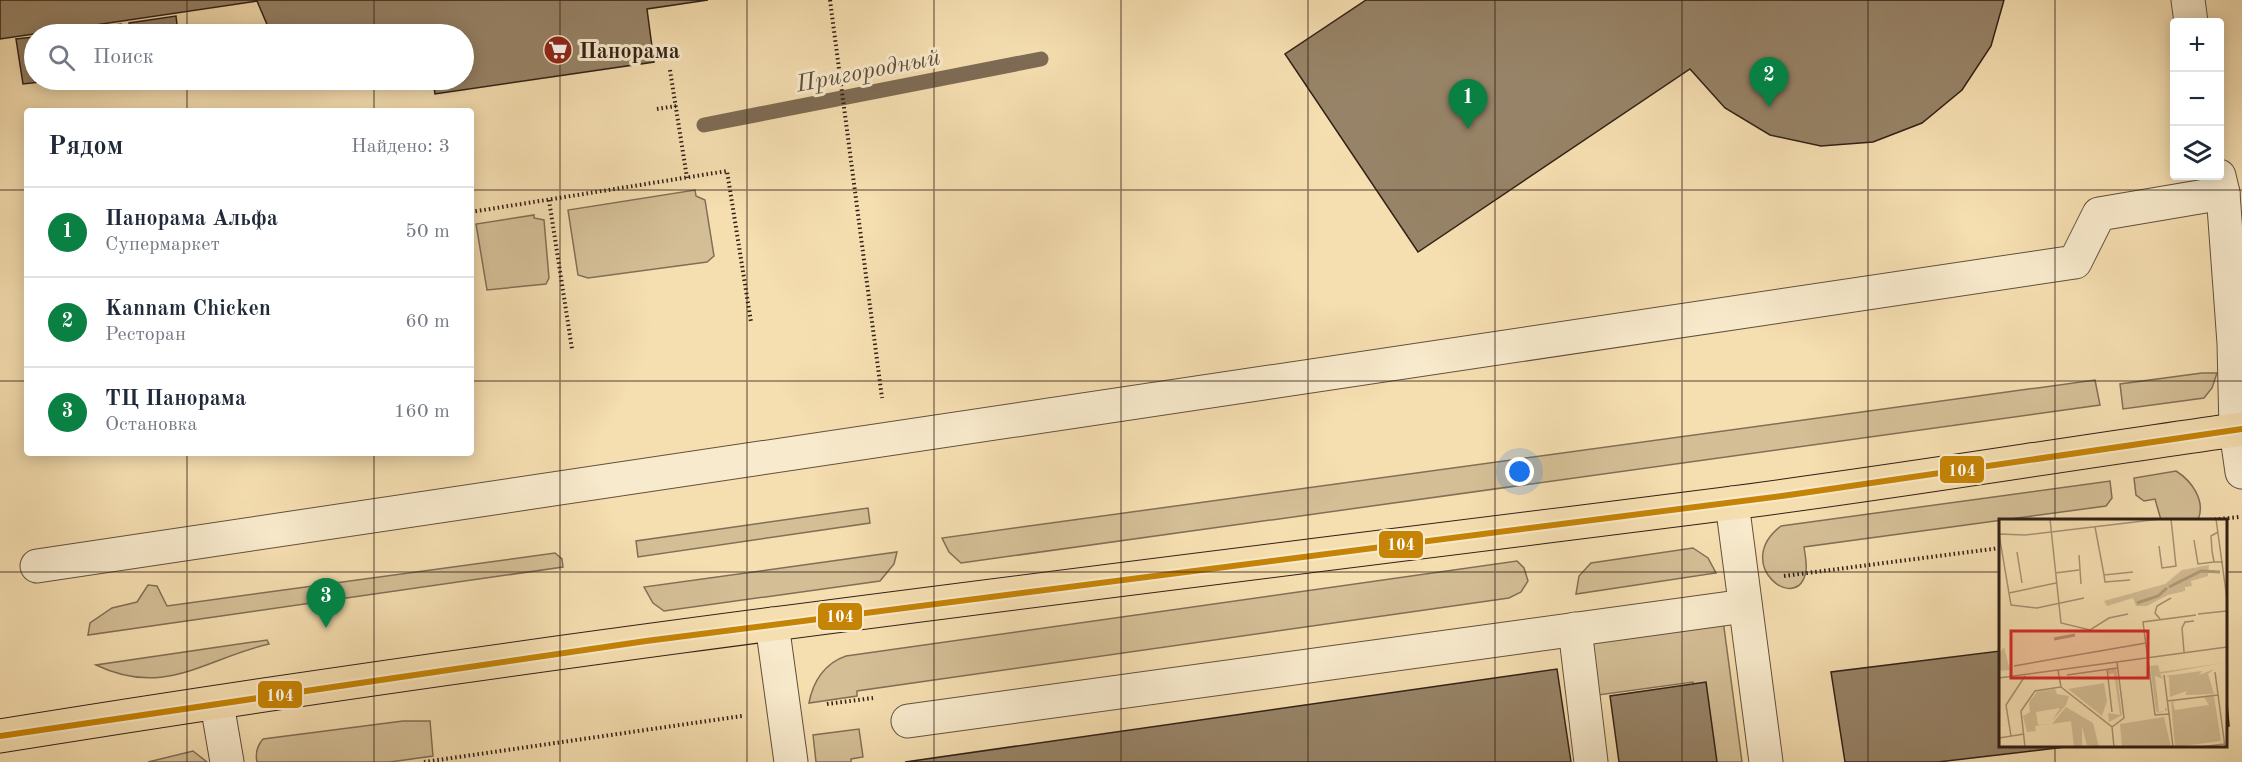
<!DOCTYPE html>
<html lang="ru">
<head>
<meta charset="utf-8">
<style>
  body { margin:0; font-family:"Old Standard TT",serif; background:#f6f6f7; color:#1f2937 }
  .controls { position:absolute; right:18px; top:18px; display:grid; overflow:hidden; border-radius:6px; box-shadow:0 3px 15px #0003 }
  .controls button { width:54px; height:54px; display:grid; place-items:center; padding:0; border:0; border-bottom:2px solid #e0e1e3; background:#fff; color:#1f2937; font:30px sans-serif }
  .you { position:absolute; left:1520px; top:472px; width:21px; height:21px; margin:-15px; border:4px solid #fff; border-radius:50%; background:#1a73e8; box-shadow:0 0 0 9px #1a73e833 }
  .badge { display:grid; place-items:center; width:39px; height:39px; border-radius:50%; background:#0b8043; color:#fff; font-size:20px; font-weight:700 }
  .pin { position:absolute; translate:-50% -50px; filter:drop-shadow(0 2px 3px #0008) }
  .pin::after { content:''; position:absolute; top:32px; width:21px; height:18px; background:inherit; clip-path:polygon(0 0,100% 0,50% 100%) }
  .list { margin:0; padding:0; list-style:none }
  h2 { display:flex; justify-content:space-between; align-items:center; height:78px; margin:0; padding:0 24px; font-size:26px }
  h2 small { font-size:20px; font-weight:400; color:#747a83 }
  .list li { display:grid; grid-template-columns:39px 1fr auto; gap:18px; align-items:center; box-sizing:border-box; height:90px; padding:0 24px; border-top:2px solid #e0e1e3 }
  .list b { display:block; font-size:22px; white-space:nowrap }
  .list p { margin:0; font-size:20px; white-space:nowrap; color:#747a83 }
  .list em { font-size:20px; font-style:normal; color:#747a83 }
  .icon { flex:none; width:33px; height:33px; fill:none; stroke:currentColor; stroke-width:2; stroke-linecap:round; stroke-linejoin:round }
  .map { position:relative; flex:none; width:2242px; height:762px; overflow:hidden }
  .search { position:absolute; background:#fff; box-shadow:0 3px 15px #0003; left:24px; top:24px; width:450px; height:66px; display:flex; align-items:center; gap:15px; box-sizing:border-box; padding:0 21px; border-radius:33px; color:#747a83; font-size:22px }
  .panel { position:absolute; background:#fff; box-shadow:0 3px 15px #0003; left:24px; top:108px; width:450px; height:348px; border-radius:6px }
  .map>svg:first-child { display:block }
  .green { fill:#d4be96; stroke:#826f56; stroke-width:1.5 }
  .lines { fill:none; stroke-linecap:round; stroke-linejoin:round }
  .stream { stroke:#7e6b54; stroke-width:15 }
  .building { fill:#978367; stroke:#312017; stroke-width:1.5 }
  .minor-casing { stroke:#62503d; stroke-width:35 }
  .major-casing { stroke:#312017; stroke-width:35 }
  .path { stroke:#312017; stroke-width:4; stroke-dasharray:1.5 3; stroke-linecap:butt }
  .minor { stroke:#f8eacc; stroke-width:33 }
  .major { stroke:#f5deb0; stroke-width:33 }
  .bus-1-casing { stroke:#f8eacc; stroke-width:10 }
  .bus-1 { stroke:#c68406; stroke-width:6 }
  .grid { fill:none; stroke:#312017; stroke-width:1.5; stroke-opacity:0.55 }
  .labels { text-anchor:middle; stroke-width:6; stroke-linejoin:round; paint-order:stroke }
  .poi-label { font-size:22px; font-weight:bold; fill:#312017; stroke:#f8eacc; text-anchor:start }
  .water-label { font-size:24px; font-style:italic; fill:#5e4c3a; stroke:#f8eacc }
  .inset-river { fill:none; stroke:#b29d7c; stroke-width:3 }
  .inset-road { fill:none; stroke:#a79273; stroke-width:1.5 }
  .view { fill:#d62828; fill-opacity:0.15; stroke:#d62828; stroke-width:3 }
  .inset-edge { fill:none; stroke:#312017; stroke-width:3 }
  .line-badge { stroke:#f8eacc; stroke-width:2 }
  .badge-label { font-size:16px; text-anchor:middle; font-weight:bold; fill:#fff }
</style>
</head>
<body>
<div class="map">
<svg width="2242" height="762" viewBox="0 0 2242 762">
  <rect width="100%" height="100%" fill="#f5deb0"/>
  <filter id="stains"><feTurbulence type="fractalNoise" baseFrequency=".00333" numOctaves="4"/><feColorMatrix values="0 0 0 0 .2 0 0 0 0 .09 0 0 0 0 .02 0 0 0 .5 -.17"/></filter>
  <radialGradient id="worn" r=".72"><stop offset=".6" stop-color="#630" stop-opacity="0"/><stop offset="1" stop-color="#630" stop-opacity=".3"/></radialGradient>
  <g class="green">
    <path d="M695,190l1,6 9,4 9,56 -7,6 -119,16 -10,-3 -10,-65z"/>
    <path d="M534,215v3l10,2 5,58 -3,6 -59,6 -11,-66z"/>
    <path d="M2202,373h15l-5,15 -8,10 -81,11 -3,-25z"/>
    <path d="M2095,380l5,25 -1139,158 -12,-11 -7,-14z"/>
    <path d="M2176,471c16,10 30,30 22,49h-37l-6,-21 -11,2 -8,-6 -2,-17z"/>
    <path d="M2110,481l2,17 -6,8 -302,41c1,7 3,16 2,24 -8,45 -75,-7 -25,-45z"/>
    <path d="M868,508l2,15 -232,34 -2,-16z"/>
    <path d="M1693,548l15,10 8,15 -140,21 3,-18 12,-13z"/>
    <path d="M897,552l-3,12 -14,17 -216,30 -11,-8 -9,-16z"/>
    <path d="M555,553l7,6 1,8 -475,68 2,-12 22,-15 25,-6 11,-17 9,1 10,20z"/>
    <path d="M1517,561l7,7 4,13 -7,11 -12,6 -652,93v5l-48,7c4,-22 16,-40 37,-47z"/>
    <path d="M1721,605l21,157h-37l-12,-80 -102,14 1,-77z"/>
    <path d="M267,640l2,4c-65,15 -104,54 -173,21z"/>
    <path d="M403,721h27l3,35 -43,6h-133c-2,-9 0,-16 6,-23z"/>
    <path d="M859,729l4,28 -12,2v3h-35l-3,-27z"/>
    <path d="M193,751l14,11h-59z"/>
  </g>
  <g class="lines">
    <path class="stream" d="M704,125l337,-66"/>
  </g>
  <g class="building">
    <path d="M0,0h708l-61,9 7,53 -219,32 -2,-14h31v-46h-189l-6,-5 -12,-28 -257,38z"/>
    <path d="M1366,0h638l-13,46 -29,44 -40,33 -49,19 -52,4 -51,-11 -45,-27 -35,-39 -272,183 -133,-198z"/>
    <path d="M176,16l2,18h-47l-2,-11z"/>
    <path d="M121,24l1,10h-47l-1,-3z"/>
    <path d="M34,37v43h24l-35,4 -7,-45z"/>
    <path d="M2000,651v95h74l-136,16h-93l-14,-90z"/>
    <path d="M1557,669l14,93h-666z"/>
    <path d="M1706,682l11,80h-98l-9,-66z"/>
    <path d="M2226,692l3,34 -3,1z"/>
  </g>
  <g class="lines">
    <g class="minor-casing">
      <g id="minor">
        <path d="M2188,0l3,22"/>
        <path d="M2219,176l4,17 11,150 2,87 6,42"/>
        <path d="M1732,503l34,259"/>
        <path d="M37,566l2038,-304 24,-48 124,-21"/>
        <path d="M772,624l19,138"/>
        <path d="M1575,629l16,133"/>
        <path d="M217,704l10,58"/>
        <path d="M908,721l837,-115"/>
      </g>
    </g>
    <g class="major-casing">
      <path id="major" d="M0,736c573,-93 1149,-159 1724,-232 173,-22 345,-51 518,-75"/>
    </g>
    <g class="path">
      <path d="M830,0l52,398"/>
      <path d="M670,70l17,108"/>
      <path d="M657,109l19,-3"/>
      <path d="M549,200l23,149"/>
      <path d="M471,212l256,-41 24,151"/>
      <path d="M2210,520l29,-3"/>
      <path d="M1784,576l216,-28"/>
      <path d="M827,704l46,-6"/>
      <path d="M424,762l318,-46"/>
    </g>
    <use href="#minor" class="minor"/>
    <use href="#major" class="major"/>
    <g class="bus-1-casing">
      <path id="bus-1" d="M0,736l646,-95 1143,-146 453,-66"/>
    </g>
    <use href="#bus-1" class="bus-1"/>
  </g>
  <path class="grid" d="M187,0v34M374,0v34M560,0v762M747,0v762M934,0v762M1121,0v762M1308,0v762M1495,0v762M1682,0v762M1868,0v762M2055,0v520M187,80v31M374,80v31M0,190h27M471,190h1771M0,381h27M471,381h1771M187,453v309M374,453v309M0,572h2000M2226,572h16M2055,746v16"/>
  <defs>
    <g id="supermarket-disc" transform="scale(1.5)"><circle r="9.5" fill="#8f2418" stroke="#f8eacc"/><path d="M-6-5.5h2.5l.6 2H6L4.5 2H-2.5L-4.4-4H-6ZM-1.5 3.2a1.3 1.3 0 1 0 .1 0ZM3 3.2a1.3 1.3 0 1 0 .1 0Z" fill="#fff"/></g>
  </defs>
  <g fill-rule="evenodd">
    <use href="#supermarket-disc" x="558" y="50"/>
  </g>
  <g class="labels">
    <g class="poi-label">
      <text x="579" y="58">Панорама</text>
    </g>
    <g class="water-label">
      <text transform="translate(868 70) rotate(-11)" y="8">Пригородный</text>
    </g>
  </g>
  <g transform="translate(1999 519)">
    <rect width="228" height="228" fill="#f5deb0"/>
    <path d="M210,46l-1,11 -17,5 1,5 -7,1v4l-17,4 -21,11h-11l-3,-8 -26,8 -3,-5 61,-17 17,-14zM5,128l6,23 -11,1v-17zM224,144l-63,11 3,5 -8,-3 4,36 6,-1v-4l3,3 -9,3 -3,-2 -6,-45 8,-1 2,7zM117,149l6,47 -13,7 -1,-9 12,2 -6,-42 -6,1 -1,-5zM215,150l-6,5 6,20 -29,1 2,-4 -17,6 -1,-20 -4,-1 37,-5 -3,4zM105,164l3,18 -5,15 -34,-27zM56,170l2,5 12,2 -3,9 -14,16 8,-13 -24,4 2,13 12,-1 -15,2 1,5 -9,1 -4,-16 7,-4 -1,-10 8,-10zM215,177l7,45 -46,6 -4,-45 5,-1 -3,2 2,7 34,-5 -5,-8zM67,188l27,16 6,24 -12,-2 -5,-19v21h-8l-3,-26 -19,3zM165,198l7,30h-49l-2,-23z" fill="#d4be96"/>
    <path class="inset-river" d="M170,68l32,-16 19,1M138,84l21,-7 9,-8M55,120l21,-4"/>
    <path class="inset-road" d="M51,0l11,104 29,7 19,-12 19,-4M217,0l11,80M96,8l9,48 29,-3M219,13l-7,4 1,15 2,11h9M0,15l26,1 135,-16M0,15l12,71 26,3 47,-10M195,21l4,24 16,-2M160,27l3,22 14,-2 -5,-47M18,33l5,31M80,36l2,29M56,54l24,-3M105,56l1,7 25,-2M10,74l47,-10M199,95l29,-3M161,100l-5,-6 2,-7 14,-8M185,133l-2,-24 3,-6 9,-1M15,147l132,-23M108,150l5,43M216,153l10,75M68,156l50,-7M165,156l5,39M0,159l228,-31M62,168l51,40 2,20M168,182l51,-6M113,208l12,-9 -7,-56M12,217l-5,-31 19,-29M0,219l25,-4M26,228l-4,-36 14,-20 26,-4 -3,-17M174,228l-4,-33 -14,1 -12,-93 53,-7M201,228l24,-3"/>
    <path class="view" d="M12,112h137v47h-137z"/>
    <rect width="228" height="228" class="inset-edge"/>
  </g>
  <g class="line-badge">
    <rect x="1939" y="455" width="46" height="29" rx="6" fill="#c68406"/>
    <rect x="1378" y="530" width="46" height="29" rx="6" fill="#c68406"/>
    <rect x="817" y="602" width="46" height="29" rx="6" fill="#c68406"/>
    <rect x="257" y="680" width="46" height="29" rx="6" fill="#c68406"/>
  </g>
  <g class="badge-label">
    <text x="1962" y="476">104</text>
    <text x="1401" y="550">104</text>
    <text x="840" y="622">104</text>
    <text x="280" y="701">104</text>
  </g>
  <rect width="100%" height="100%" filter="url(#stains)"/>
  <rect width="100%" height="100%" fill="url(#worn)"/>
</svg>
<div class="controls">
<button>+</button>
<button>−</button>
<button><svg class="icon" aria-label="layers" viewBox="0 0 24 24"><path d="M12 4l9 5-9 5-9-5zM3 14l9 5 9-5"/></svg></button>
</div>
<div class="you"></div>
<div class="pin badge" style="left:1468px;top:129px">1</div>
<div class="pin badge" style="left:1769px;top:107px">2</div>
<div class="pin badge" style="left:326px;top:628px">3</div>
<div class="search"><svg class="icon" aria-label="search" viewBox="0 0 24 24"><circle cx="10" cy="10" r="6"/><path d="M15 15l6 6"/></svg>Поиск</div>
<section class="panel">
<h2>Рядом<small>Найдено: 3</small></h2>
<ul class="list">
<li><span class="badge">1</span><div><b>Панорама Альфа</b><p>Супермаркет</p></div><em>50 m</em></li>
<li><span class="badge">2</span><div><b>Kannam Chicken</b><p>Ресторан</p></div><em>60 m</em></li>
<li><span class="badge">3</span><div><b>ТЦ Панорама</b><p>Остановка</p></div><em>160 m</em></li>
</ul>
</section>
</div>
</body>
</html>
